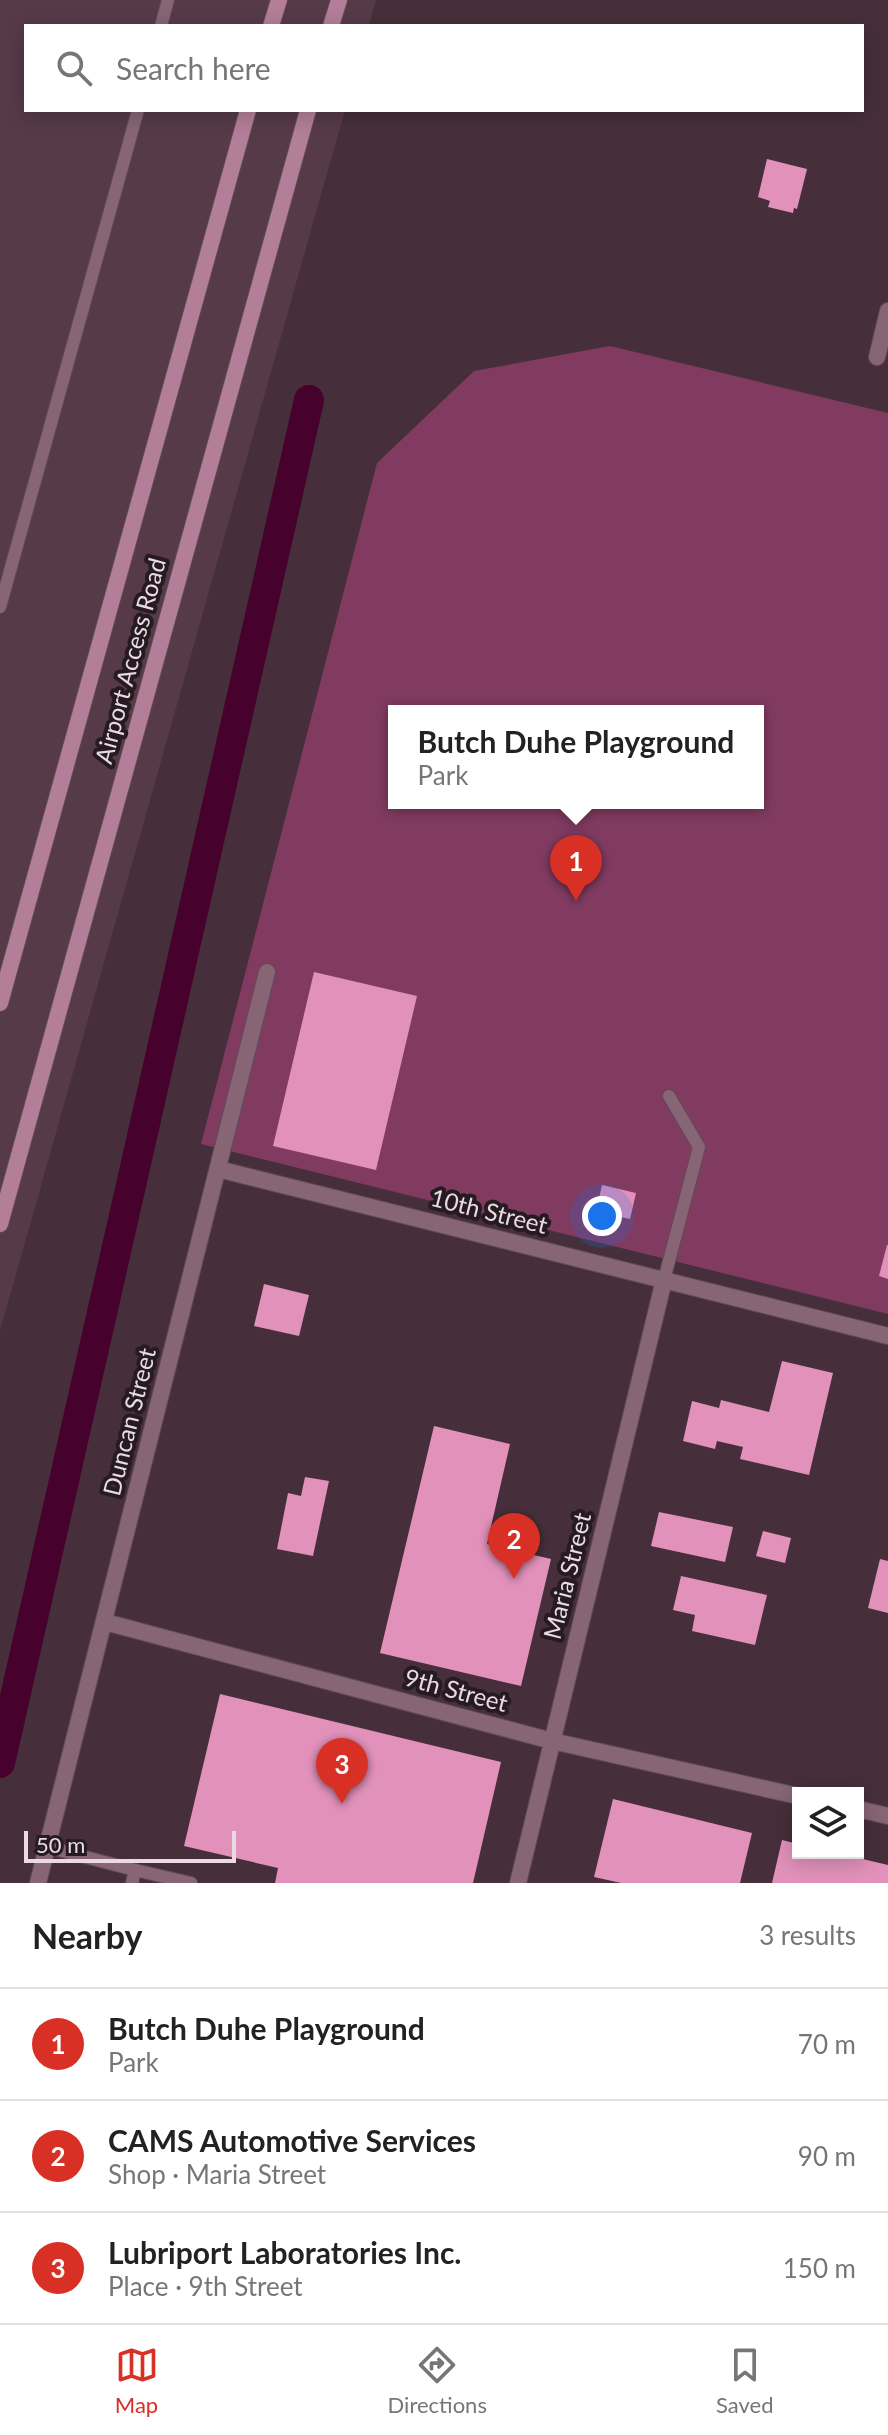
<!DOCTYPE html>
<html lang="en">
<head>
<meta charset="utf-8">
<style>
  body { margin:0; font-family:Lato,sans-serif; background:#f2f2f2; color:#222 }
  .controls { position:absolute; right:24px; bottom:24px; display:grid; overflow:hidden; border-radius:0px; box-shadow:0 4px 20px #0003 }
  .controls button { width:72px; height:72px; display:grid; place-items:center; padding:0; border:0; border-bottom:2px solid #e0e0e0; background:#fff; color:#222; font:40px sans-serif }
  .scale { position:absolute; left:24px; bottom:20px; width:212px; box-sizing:border-box; padding-left:8px; border:4px solid #eadbe2; border-top:0; font-size:22px; line-height:28px; white-space:nowrap; color:#eadbe2; -webkit-text-stroke:6px #251b20; paint-order:stroke }
  .you { position:absolute; left:602px; top:1216px; width:28px; height:28px; margin:-20px; border:6px solid #fff; border-radius:50%; background:#1a73e8; box-shadow:0 0 0 12px #1a73e833 }
  .badge { display:grid; place-items:center; width:52px; height:52px; border-radius:50%; background:#d93025; color:#fff; font-size:26px; font-weight:700 }
  .pin { position:absolute; translate:-50% -66px; filter:drop-shadow(0 2px 4px #0008) }
  .pin::after { content:''; position:absolute; top:42px; width:28px; height:24px; background:inherit; clip-path:polygon(0 0,100% 0,50% 100%) }
  .popup { position:absolute; left:388px; top:705px; width:376px; height:104px; box-sizing:border-box; display:grid; place-content:center; border-radius:0px; background:#fff; filter:drop-shadow(0 2px 6px #0005); font-size:26px; white-space:nowrap; color:#767676 }
  .popup b { font-size:30px; color:#222 }
  .popup::after { content:''; position:absolute; left:50%; top:100%; margin-left:-16px; border:16px solid transparent; border-top-color:#fff }
  .list { margin:0; padding:0; list-style:none }
  h2 { display:flex; justify-content:space-between; align-items:center; height:104px; margin:0; padding:0 32px; font-size:34px }
  h2 small { font-size:26px; font-weight:400; color:#767676 }
  .list li { display:grid; grid-template-columns:52px 1fr auto; gap:24px; align-items:center; box-sizing:border-box; height:112px; padding:0 32px; border-top:2px solid #e0e0e0 }
  .list b { display:block; font-size:30px; white-space:nowrap }
  .list p { margin:0; font-size:26px; white-space:nowrap; color:#767676 }
  .list em { font-size:26px; font-style:normal; color:#767676 }
  .icon { flex:none; width:44px; height:44px; fill:none; stroke:currentColor; stroke-width:2; stroke-linecap:round; stroke-linejoin:round }
  .map { position:relative; flex:none; width:888px; height:1883px; overflow:hidden }
  .search { position:absolute; background:#fff; box-shadow:0 4px 20px #0003; left:24px; right:24px; top:24px; height:88px; display:flex; align-items:center; gap:20px; box-sizing:border-box; padding:0 28px; border-radius:0px; color:#767676; font-size:30px }
  .sheet { height:440px; background:#fff }
  nav { display:flex; justify-content:space-around; align-items:center; box-sizing:border-box; height:112px; border-top:2px solid #e0e0e0; background:#fff; font-size:22px; color:#767676 }
  nav a { display:grid; justify-items:center; gap:4px }
  nav .on { color:#d93025 }
  .map>svg:first-child { display:block }
  .built { fill:#563a47 }
  .green { fill:#813b61; fill-rule:evenodd }
  .lines { fill:none; stroke-linecap:round; stroke-linejoin:round }
  .canal { stroke:#46012d; stroke-width:30 }
  .building { fill:#e191ba }
  .lane-casing { stroke:#604b55; stroke-width:14 }
  .street-casing { stroke:#604b55; stroke-width:18 }
  .secondary-casing { stroke:#604b55; stroke-width:18 }
  .lane { stroke:#876575; stroke-width:12 }
  .street { stroke:#876575; stroke-width:16 }
  .secondary { stroke:#b37e98; stroke-width:16 }
  .labels { text-anchor:middle; stroke-width:8; stroke-linejoin:round; paint-order:stroke }
  .street-label { font-size:24px; fill:#eadbe2; stroke:#251b20 }
</style>
</head>
<body>
<div class="map">
<svg width="888" height="1883" viewBox="0 0 888 1883">
  <rect width="100%" height="100%" fill="#462f3a"/>
  <path class="built" d="M0,0h376l-7,26h-343v84h319l-345,1221z"/>
  <path class="green" d="M610,346l278,67v901l-687,-170 176,-681 97,-92zM394,711h364v92h-364z"/>
  <g class="lines">
    <path class="canal" d="M0,1763l309,-1363"/>
  </g>
  <g class="building">
    <path d="M767,159l40,10 -10,40 -3,-1 -1,5 -25,-6 2,-6 -12,-4z"/>
    <path d="M314,972l103,24 -41,174 -103,-24z"/>
    <path d="M602,1185l34,8 -6,26 -34,-7z"/>
    <path d="M887,1245h1v34l-9,-3z"/>
    <path d="M264,1284l45,11 -10,41 -45,-10z"/>
    <path d="M782,1361l51,12 -24,102 -69,-16 3,-12 -26,-6 -2,8 -32,-8 9,-40 27,7 2,-8 48,12z"/>
    <path d="M434,1426l76,18 -23,100 64,15 -30,127 -141,-33z"/>
    <path d="M305,1477l24,4 -16,75 -36,-7 11,-56 13,3z"/>
    <path d="M659,1512l74,15 -8,35 -74,-16z"/>
    <path d="M763,1531l28,7 -6,25 -29,-7z"/>
    <path d="M880,1559l8,2v52l-20,-5z"/>
    <path d="M681,1576l86,19 -12,50 -63,-14 3,-16 -22,-5z"/>
    <path d="M220,1694l281,68 -28,121h-198l3,-15 -94,-22z"/>
    <path d="M613,1799l139,34 -12,50h-119l-27,-6z"/>
    <path d="M782,1840l16,4v9h39l51,12v18h-116z"/>
  </g>
  <g class="lines">
    <g class="lane-casing">
      <g id="lane">
        <path d="M161,26l7,-26"/>
        <path d="M0,607l138,-497"/>
        <path d="M664,1280l35,-133 -30,-51"/>
        <path d="M47,1847l88,23 -3,13"/>
        <path d="M135,1870l56,13"/>
      </g>
    </g>
    <g class="street-casing">
      <g id="street">
        <path d="M877,357l11,-46"/>
        <path d="M218,1169l670,167"/>
        <path d="M105,1622l447,119 246,55"/>
        <path d="M858,1809l30,7"/>
        <path d="M38,1883l229,-911"/>
        <path d="M518,1883l146,-603"/>
      </g>
    </g>
    <g class="secondary-casing">
      <g id="secondary">
        <path d="M271,26l8,-26"/>
        <path d="M331,26l8,-26"/>
        <path d="M0,1003l248,-893"/>
        <path d="M0,1224l308,-1114"/>
      </g>
    </g>
    <use href="#lane" class="lane"/>
    <use href="#street" class="street"/>
    <use href="#secondary" class="secondary"/>
  </g>
  <g class="labels">
    <g class="street-label">
      <text transform="translate(131 661) rotate(-75)" y="8">Airport Access Road</text>
      <text transform="translate(489 1212) rotate(14)" y="8">10th Street</text>
      <text transform="translate(130 1422) rotate(-76)" y="8">Duncan Street</text>
      <text transform="translate(568 1576) rotate(-76)" y="8">Maria Street</text>
      <text transform="translate(456 1691) rotate(15)" y="8">9th Street</text>
    </g>
  </g>
</svg>
<div class="controls">
<button><svg class="icon" aria-label="layers" viewBox="0 0 24 24"><path d="M12 4l9 5-9 5-9-5zM3 14l9 5 9-5"/></svg></button>
</div>
<div class="scale">50 m</div>
<div class="you"></div>
<div class="pin badge" style="left:576px;top:901px">1</div>
<div class="popup"><b>Butch Duhe Playground</b>Park</div>
<div class="pin badge" style="left:514px;top:1579px">2</div>
<div class="pin badge" style="left:342px;top:1804px">3</div>
<div class="search"><svg class="icon" aria-label="search" viewBox="0 0 24 24"><circle cx="10" cy="10" r="6"/><path d="M15 15l6 6"/></svg>Search here</div>
</div>
<section class="sheet">
<h2>Nearby<small>3 results</small></h2>
<ul class="list">
<li><span class="badge">1</span><div><b>Butch Duhe Playground</b><p>Park</p></div><em>70 m</em></li>
<li><span class="badge">2</span><div><b>CAMS Automotive Services</b><p>Shop · Maria Street</p></div><em>90 m</em></li>
<li><span class="badge">3</span><div><b>Lubriport Laboratories Inc.</b><p>Place · 9th Street</p></div><em>150 m</em></li>
</ul>
</section>
<nav>
<a class="on"><svg class="icon" aria-label="map" viewBox="0 0 24 24"><path d="M3 6l6-2 6 2 6-2v14l-6 2-6-2-6 2zM9 4v14M15 6v14"/></svg>Map</a>
<a><svg class="icon" aria-label="directions" viewBox="0 0 24 24"><path d="M12 3l9 9-9 9-9-9zM9 14v-3h6M13 9l2 2-2 2"/></svg>Directions</a>
<a><svg class="icon" aria-label="saved" viewBox="0 0 24 24"><path d="M7 4h10v16l-5-4-5 4z"/></svg>Saved</a>
</nav>
</body>
</html>
